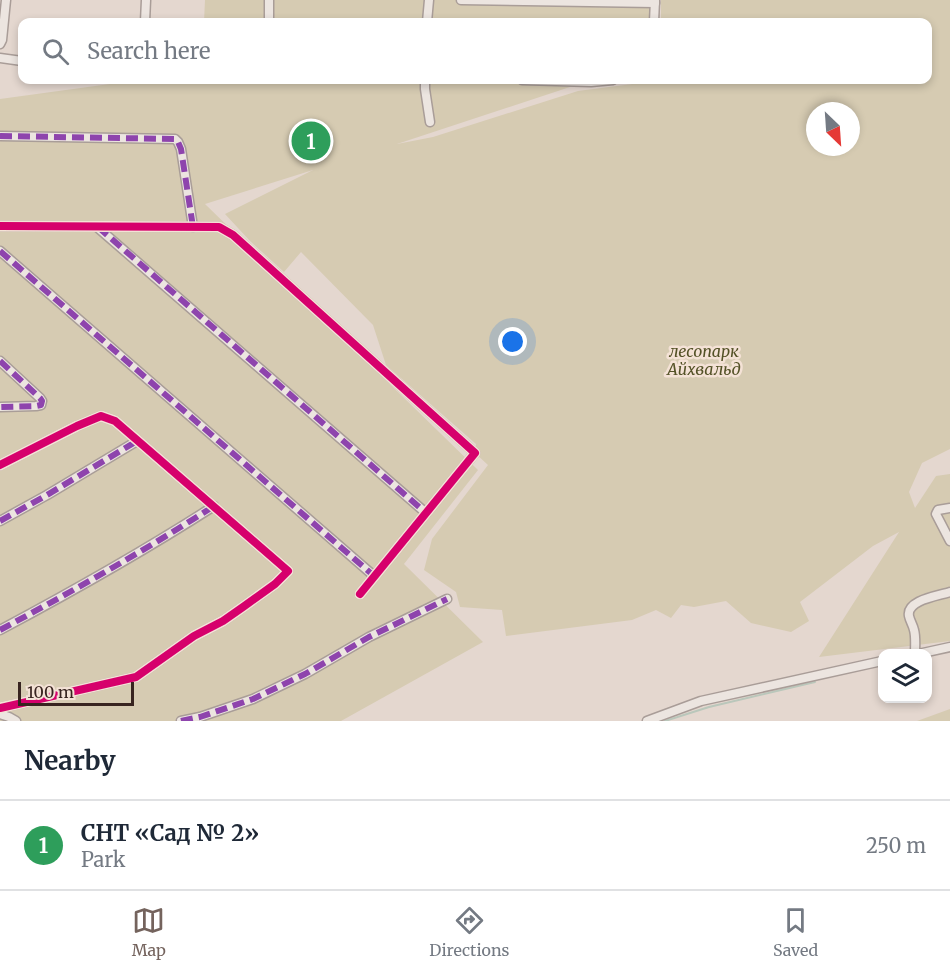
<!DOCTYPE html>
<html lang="en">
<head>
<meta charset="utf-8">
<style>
  body { margin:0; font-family:Merriweather,serif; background:#f6f6f7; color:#1f2937 }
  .controls { position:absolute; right:18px; bottom:18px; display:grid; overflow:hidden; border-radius:12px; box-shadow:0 3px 9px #0003 }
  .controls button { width:54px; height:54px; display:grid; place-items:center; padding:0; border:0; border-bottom:2px solid #e0e1e3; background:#fff; color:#1f2937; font:30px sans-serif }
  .compass { position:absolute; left:806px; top:102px; width:54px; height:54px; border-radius:50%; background:#fff; box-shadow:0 3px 9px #0003; rotate:155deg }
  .scale { position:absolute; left:18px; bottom:15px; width:116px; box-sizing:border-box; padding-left:6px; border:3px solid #382420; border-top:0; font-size:16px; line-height:21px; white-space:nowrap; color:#382420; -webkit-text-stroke:4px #f4e2d6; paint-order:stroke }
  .you { position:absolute; left:513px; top:342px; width:21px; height:21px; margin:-15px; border:4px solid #fff; border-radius:50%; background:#1a73e8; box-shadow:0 0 0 9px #1a73e833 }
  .badge { display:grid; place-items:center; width:39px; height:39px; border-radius:50%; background:#74635d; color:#fff; font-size:20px; font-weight:700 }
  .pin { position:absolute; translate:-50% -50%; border:3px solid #fff; box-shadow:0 2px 6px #0006 }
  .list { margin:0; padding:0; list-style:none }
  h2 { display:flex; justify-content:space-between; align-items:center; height:78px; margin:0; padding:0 24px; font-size:26px }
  h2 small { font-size:20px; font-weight:400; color:#747a83 }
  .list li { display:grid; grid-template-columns:39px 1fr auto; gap:18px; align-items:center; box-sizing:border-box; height:90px; padding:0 24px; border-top:2px solid #e0e1e3 }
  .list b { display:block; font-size:22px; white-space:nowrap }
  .list p { margin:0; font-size:20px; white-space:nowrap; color:#747a83 }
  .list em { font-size:20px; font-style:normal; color:#747a83 }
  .icon { flex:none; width:33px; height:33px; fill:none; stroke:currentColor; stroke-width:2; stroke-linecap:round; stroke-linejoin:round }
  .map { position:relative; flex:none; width:950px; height:721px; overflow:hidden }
  .search { position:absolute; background:#fff; box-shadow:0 3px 9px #0003; left:18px; right:18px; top:18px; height:66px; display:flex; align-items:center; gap:15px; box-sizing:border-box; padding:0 21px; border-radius:12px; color:#747a83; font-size:22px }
  .sheet { height:168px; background:#fff }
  nav { display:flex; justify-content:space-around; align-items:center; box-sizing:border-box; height:84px; border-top:2px solid #e0e1e3; background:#fff; font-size:16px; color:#747a83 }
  nav a { display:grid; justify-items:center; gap:3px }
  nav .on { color:#74635d }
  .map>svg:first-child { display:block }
  .green { fill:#d6cbb2; fill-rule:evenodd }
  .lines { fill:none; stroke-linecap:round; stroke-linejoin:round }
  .stream { stroke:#bac7bb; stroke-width:2 }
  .street-casing { stroke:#a99d98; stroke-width:11 }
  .street { stroke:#ece5e0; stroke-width:8 }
  .quiet { stroke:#8e44ad; stroke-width:6; stroke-dasharray:12 6; stroke-linecap:butt }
  .cycleway-casing { stroke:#f4e2d6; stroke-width:11 }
  .cycleway { stroke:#d6006c; stroke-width:8 }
  .labels { text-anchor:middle; stroke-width:5; stroke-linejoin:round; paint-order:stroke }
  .park-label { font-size:16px; font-style:italic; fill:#545227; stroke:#f4e2d6 }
</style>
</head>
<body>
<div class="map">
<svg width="950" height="721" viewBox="0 0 950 721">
  <rect width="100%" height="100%" fill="#e4d7cf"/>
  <g class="green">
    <path d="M205,0h455l-1,22h-455z"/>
    <path d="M661,0h289v449l-28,14 -13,29 6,16 21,-32 14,-2v167l-131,16 80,-125 -26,14 -73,56 9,19 -18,11 -40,-9 -25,-22 -32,6 -13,-2 -10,13 -15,-8 -24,10 -126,16 -4,-26 -42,-3 -4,-15 -32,-22 8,-31 56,-74 -13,-12 1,-9 -90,-79 -13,-40 -72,-73 -17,20 -34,-31 -25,-27 88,-44 -108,34 273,266 -74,94 79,78 -142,79h-341v-622l139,-19h488l-54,6 -176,58 36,-7 145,-46 62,-8 9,-3h279v-58h-267zM815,111h36v36h-36z"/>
    <path d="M950,709v12h-33z"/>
  </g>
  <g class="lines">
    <path class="stream" d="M665,721l44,-14 106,-25"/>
    <g class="street-casing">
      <g id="street">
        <path d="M461,0l194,3"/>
        <path d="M145,22l1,-22"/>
        <path d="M269,22v-22"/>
        <path d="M427,22l2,-22"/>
        <path d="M654,22l1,-22"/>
        <path d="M0,44l2,-4 4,-40"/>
        <path d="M0,58l22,3"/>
        <path d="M425,80v9l5,33"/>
        <path d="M522,80l69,2 22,-2"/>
        <path d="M0,136l175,3 3,3 3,7 12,78"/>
        <path d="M0,226l219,1 14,8 242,218 -115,141"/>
        <path d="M97,227l329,286"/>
        <path d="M0,251l374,325"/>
        <path d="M0,361l40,37 2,3 -1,4 -5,1 -36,1"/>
        <path d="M0,465l77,-39 24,-10 14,5 173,150 -13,13 -32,23 -20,14 -29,15 -58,41 -136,31"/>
        <path d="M950,508l-12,2 -2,4 14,27"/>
        <path d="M0,521l47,-26 90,-54"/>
        <path d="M0,630c73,-39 144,-79 214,-124"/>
        <path d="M915,654c0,-8 1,-17 -1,-24 -1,-5 -4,-9 -5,-14 -3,-16 29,-20 41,-24"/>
        <path d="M918,654l32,-7"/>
        <path d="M0,714l9,3 7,4"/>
        <path d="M181,721l19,-4 53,-18 52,-25 64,-37 78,-38"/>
        <path d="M647,721l54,-20 181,-40"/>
      </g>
    </g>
    <use href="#street" class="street"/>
    <g class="quiet">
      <path d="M0,136l175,3 3,3 3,7 12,78"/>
      <path d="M98,227l328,286"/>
      <path d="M0,251l374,325"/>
      <path d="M0,361l40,37 2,3 -1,4 -5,1 -36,1"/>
      <path d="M0,521l47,-26 90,-54"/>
      <path d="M0,630c73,-39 144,-79 214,-124"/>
      <path d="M181,721l19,-4 53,-18 52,-25 64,-37 78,-38"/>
    </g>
    <g class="cycleway-casing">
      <g id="cycleway">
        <path d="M0,226l219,1 14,8 242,218 -115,141"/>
        <path d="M0,465l77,-39 24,-10 14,5 173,150 -13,13 -32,23 -20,14 -29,15 -58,41 -136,31"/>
      </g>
    </g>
    <use href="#cycleway" class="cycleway"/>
  </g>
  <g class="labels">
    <g class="park-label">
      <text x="704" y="357">лесопарк<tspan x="704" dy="18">Айхвальд</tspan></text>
    </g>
  </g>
</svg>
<div class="controls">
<button><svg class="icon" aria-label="layers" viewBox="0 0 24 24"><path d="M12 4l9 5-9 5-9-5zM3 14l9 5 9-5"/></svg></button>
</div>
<svg class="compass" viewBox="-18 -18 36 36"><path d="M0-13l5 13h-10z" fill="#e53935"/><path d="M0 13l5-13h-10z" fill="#747a83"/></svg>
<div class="scale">100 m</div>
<div class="you"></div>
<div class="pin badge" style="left:311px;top:141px;background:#2e9e5b">1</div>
<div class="search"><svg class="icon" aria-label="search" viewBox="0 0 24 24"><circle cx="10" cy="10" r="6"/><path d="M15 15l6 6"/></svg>Search here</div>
</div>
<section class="sheet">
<h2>Nearby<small></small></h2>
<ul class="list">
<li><span class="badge" style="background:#2e9e5b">1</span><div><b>СНТ «Сад № 2»</b><p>Park</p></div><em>250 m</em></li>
</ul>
</section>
<nav>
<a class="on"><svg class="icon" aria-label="map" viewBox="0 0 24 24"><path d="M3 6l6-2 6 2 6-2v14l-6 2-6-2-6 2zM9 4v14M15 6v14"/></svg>Map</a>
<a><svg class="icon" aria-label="directions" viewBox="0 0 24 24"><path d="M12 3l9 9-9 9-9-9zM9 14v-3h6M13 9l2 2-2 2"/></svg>Directions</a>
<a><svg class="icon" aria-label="saved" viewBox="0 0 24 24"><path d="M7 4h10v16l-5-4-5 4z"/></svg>Saved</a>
</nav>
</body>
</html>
